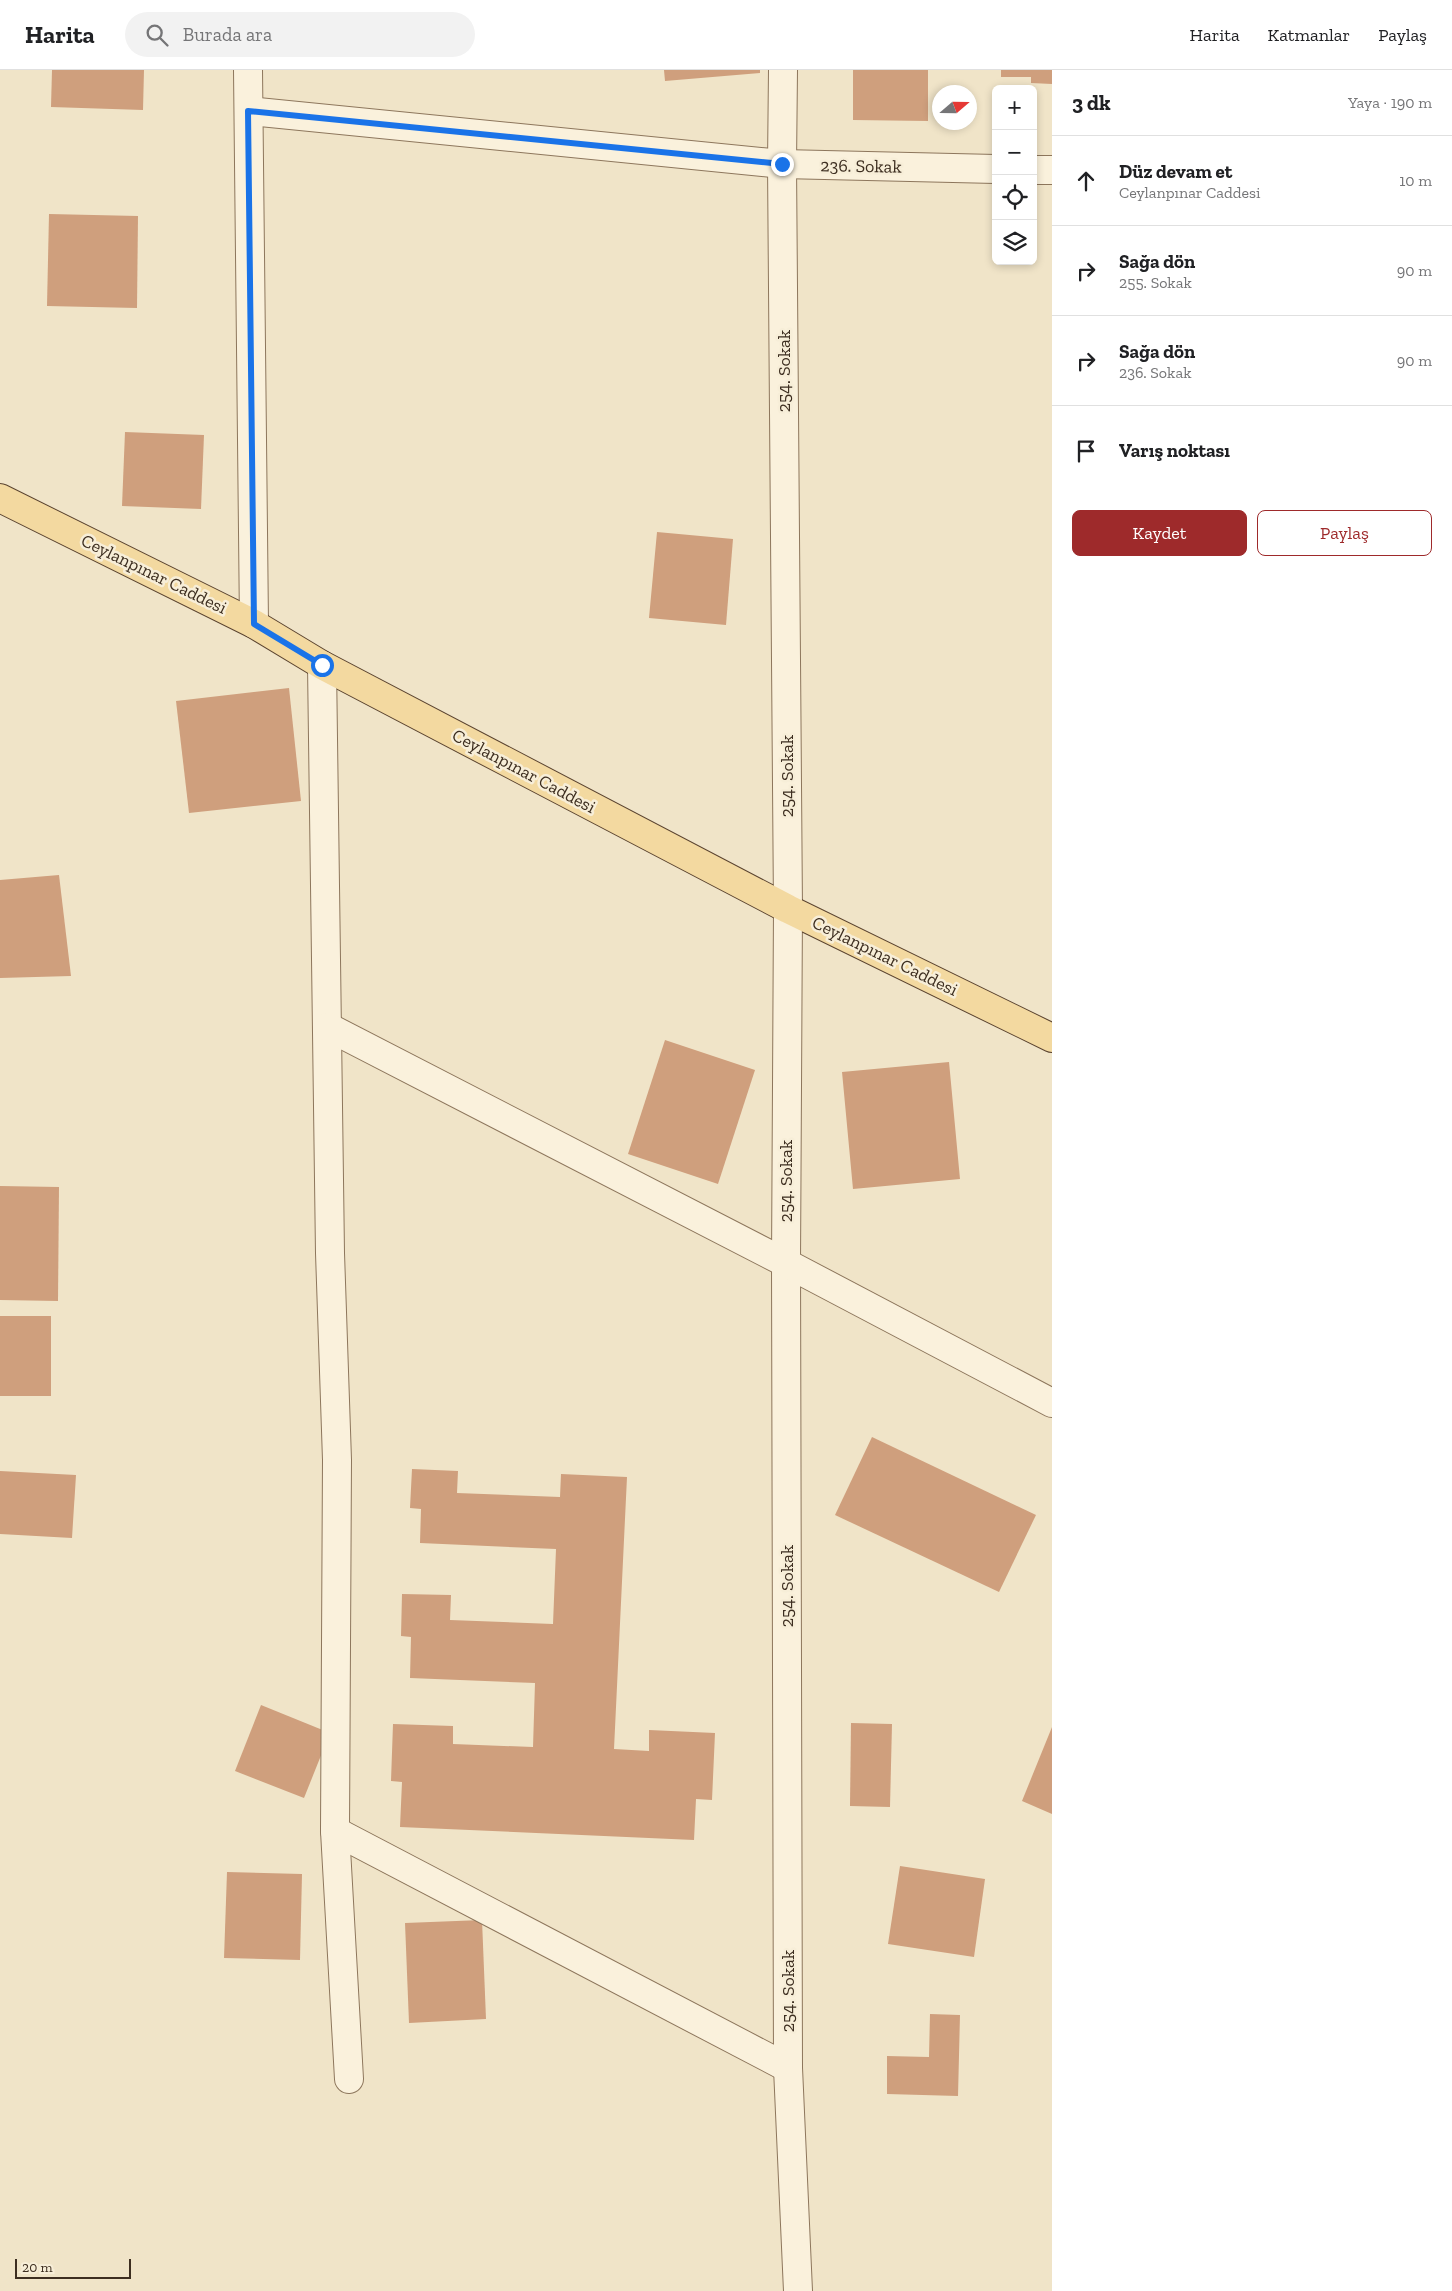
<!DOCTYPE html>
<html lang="tr">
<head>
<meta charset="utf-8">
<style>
  body { margin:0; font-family:"Zilla Slab",serif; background:#f2f2f2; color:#202124 }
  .controls { position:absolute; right:15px; top:15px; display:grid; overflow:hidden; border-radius:8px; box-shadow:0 2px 8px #0003 }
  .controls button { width:45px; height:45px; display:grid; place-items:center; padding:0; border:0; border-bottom:1px solid #e0e0e0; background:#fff; color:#202124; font:25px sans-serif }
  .compass { position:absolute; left:932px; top:15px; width:45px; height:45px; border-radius:50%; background:#fff; box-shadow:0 2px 8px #0003; rotate:70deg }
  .scale { position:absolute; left:15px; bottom:12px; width:116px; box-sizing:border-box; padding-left:5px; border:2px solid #3d2e20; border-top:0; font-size:14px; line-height:18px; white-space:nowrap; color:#3d2e20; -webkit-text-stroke:4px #f7eed8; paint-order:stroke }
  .stop { position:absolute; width:15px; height:15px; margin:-11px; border:4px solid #1a73e8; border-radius:50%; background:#fff }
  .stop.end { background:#1a73e8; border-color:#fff; box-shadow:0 1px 5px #0008 }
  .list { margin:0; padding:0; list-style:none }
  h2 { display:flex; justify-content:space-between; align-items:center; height:65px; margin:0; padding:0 20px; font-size:21px }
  h2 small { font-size:16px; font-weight:400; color:#757577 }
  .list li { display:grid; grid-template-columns:32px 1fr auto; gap:15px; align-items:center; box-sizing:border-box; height:90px; padding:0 20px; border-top:1px solid #e0e0e0 }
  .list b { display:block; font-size:19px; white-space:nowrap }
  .list p { margin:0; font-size:16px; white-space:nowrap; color:#757577 }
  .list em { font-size:16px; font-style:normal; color:#757577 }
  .actions { display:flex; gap:10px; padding:15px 20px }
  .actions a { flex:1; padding:11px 0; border:1px solid #9e2a2b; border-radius:8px; text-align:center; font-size:18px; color:#9e2a2b }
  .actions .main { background:#9e2a2b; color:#fff }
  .icon { flex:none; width:28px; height:28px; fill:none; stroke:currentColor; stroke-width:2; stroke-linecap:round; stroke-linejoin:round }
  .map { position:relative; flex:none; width:1052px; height:2221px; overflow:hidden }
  header { display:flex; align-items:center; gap:30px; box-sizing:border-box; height:70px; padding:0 25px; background:#fff; border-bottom:1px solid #e0e0e0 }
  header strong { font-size:24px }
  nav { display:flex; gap:28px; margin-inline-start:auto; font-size:18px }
  .search { width:350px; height:45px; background:#f2f2f2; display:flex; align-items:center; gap:12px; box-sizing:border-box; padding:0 18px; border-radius:28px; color:#757577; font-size:19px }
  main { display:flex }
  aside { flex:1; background:#fff }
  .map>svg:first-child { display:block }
  .building { fill:#cf9f7d }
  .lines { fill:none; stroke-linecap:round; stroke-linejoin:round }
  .minor-casing { stroke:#8d765c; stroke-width:30 }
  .major-casing { stroke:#5b4430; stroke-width:30 }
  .minor { stroke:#faf1dc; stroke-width:28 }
  .major { stroke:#f3d9a0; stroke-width:28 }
  .route { stroke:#1a73e8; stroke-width:6 }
  .labels { text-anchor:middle; stroke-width:5; stroke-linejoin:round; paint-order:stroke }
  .street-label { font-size:18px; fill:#3d2e20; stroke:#f7eed8 }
</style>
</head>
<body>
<header>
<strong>Harita</strong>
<div class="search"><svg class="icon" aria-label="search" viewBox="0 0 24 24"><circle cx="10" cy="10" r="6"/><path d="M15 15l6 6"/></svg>Burada ara</div>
<nav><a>Harita</a><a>Katmanlar</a><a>Paylaş</a></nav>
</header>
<main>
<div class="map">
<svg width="1052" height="2221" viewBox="0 0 1052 2221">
  <rect width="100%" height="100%" fill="#f0e4c8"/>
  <g class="building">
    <path d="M52,0h92l-1,40 -92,-3z"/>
    <path d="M664,0h96v3l-95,8z"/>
    <path d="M853,0h75v51l-75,-1z"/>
    <path d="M1001,0h51v14l-21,-1v-6h-30z"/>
    <path d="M49,144l89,2 -1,92 -90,-2z"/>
    <path d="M125,362l79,3 -3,74 -79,-3z"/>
    <path d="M657,462l76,7 -7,86 -77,-7z"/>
    <path d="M289,618l12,113 -112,12 -13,-112z"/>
    <path d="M59,805l12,101 -71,2v-98z"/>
    <path d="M665,970l90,30 -37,114 -90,-30z"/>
    <path d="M949,992l11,117 -107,10 -11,-117z"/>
    <path d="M0,1116l59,1 -1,114 -58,-1z"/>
    <rect x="0" y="1246" width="51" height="80"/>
    <path d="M872,1367l164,78 -37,77 -164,-77z"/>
    <path d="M412,1399l46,2 -1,22 103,4 1,-23 66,3 -13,272 35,2v-21l66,3 -3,67 -16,-1 -2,41 -294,-13 2,-45 -11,-1 2,-57 60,2v18l80,3 2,-64 -125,-5 1,-41 -10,-1 1,-42 49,1 -1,25 103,4 3,-75 -136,-6 1,-34 -11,-1z"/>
    <path d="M0,1401l76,4 -4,63 -72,-4z"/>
    <path d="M261,1635l69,28 -26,65 -69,-27z"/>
    <path d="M851,1653l41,1 -2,83 -40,-1z"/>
    <path d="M1052,1657v87l-30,-13z"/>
    <path d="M900,1796l85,13 -11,78 -86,-13z"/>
    <path d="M227,1802l75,2 -2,86 -76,-2z"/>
    <path d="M482,1850l4,99 -77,4 -4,-100z"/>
    <path d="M930,1944l30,1 -2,81 -71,-2v-38l42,1z"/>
  </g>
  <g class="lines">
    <g class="minor-casing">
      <g id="minor">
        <path d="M248,0l6,554"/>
        <path d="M783,0l-1,94 6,745 -2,354 2,805 10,223"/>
        <path d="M249,41l533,53 214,5"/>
        <path d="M1033,100h19"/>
        <path d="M322,595l8,588 7,207 -2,371 14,248"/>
        <path d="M328,957l458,236 266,140"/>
        <path d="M335,1761l453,237"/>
      </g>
    </g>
    <g class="major-casing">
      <path id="major" d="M0,428l254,126 68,41 466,244 264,129"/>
    </g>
    <use href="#minor" class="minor"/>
    <use href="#major" class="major"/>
  </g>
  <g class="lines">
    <path class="route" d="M322,595l-68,-41 -6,-513 534,53"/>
  </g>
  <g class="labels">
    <g class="street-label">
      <text transform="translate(861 96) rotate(1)" y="6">236. Sokak</text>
      <text transform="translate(784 301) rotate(-90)" y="6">254. Sokak</text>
      <text transform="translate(154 504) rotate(26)" y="6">Ceylanpınar Caddesi</text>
      <text transform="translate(524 701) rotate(28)" y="6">Ceylanpınar Caddesi</text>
      <text transform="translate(787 706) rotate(-90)" y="6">254. Sokak</text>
      <text transform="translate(885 886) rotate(26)" y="6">Ceylanpınar Caddesi</text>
      <text transform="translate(786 1111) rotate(-90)" y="6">254. Sokak</text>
      <text transform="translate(787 1516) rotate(-90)" y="6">254. Sokak</text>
      <text transform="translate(788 1921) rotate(-90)" y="6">254. Sokak</text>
    </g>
  </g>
</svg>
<div class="controls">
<button>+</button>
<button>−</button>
<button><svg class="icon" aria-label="locate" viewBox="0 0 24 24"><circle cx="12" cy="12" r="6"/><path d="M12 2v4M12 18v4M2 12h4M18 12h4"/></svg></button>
<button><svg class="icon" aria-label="layers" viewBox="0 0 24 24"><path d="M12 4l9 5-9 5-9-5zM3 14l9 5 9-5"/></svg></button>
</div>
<svg class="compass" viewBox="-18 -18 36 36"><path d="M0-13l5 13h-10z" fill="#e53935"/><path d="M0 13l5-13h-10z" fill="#757577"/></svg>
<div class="scale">20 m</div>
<div class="stop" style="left:322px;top:595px"></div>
<div class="stop end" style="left:782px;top:94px"></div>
</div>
<aside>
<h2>3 dk<small>Yaya · 190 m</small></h2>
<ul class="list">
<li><svg class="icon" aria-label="ahead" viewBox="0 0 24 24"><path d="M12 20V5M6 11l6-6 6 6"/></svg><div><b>Düz devam et</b><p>Ceylanpınar Caddesi</p></div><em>10 m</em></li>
<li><svg class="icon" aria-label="right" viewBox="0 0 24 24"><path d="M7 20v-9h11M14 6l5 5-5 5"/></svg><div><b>Sağa dön</b><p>255. Sokak</p></div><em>90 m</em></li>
<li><svg class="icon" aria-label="right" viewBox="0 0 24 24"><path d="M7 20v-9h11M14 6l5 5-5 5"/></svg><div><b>Sağa dön</b><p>236. Sokak</p></div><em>90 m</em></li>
<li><svg class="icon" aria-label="arrive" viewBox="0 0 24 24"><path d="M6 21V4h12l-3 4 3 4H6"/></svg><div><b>Varış noktası</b></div></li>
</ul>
<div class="actions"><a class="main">Kaydet</a><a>Paylaş</a></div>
</aside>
</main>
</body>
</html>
